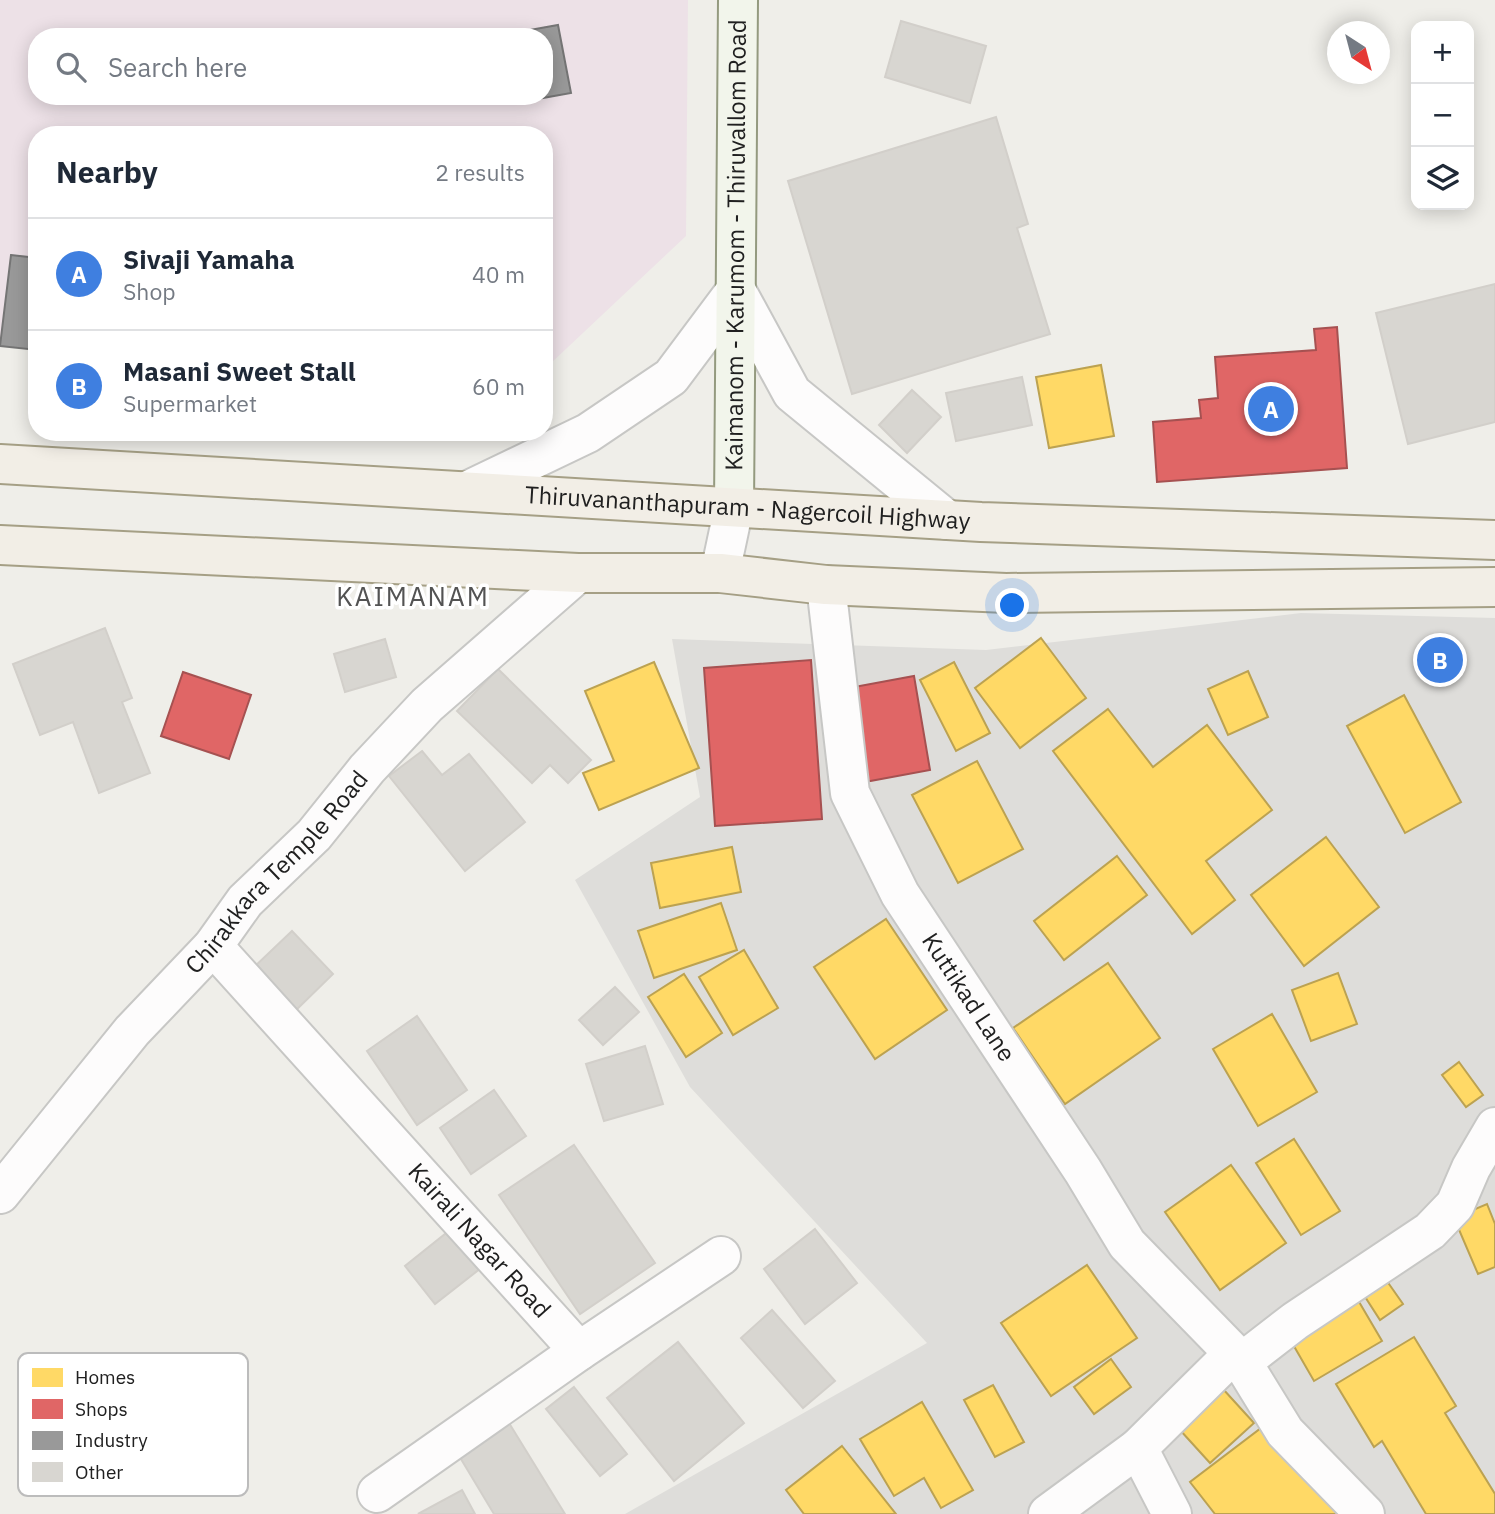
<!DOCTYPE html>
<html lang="en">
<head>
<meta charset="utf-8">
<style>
  body { margin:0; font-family:"IBM Plex Sans",sans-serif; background:#f6f6f7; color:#1f2937 }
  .controls { position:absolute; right:21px; top:21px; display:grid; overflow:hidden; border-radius:14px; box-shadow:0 4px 18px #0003 }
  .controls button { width:63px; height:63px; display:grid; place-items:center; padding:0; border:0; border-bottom:2px solid #e0e1e3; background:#fff; color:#1f2937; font:35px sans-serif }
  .compass { position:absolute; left:1327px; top:21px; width:63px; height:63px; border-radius:50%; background:#fff; box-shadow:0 4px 18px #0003; rotate:144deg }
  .you { position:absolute; left:1013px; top:606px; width:24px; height:24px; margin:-18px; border:5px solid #fff; border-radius:50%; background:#1a73e8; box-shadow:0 0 0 10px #1a73e833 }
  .badge { display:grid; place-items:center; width:46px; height:46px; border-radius:50%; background:#686866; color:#fff; font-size:23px; font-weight:700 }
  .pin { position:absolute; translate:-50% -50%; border:4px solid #fff; box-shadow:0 2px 7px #0006 }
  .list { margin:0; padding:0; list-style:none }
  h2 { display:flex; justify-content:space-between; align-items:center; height:91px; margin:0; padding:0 28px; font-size:30px }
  h2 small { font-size:23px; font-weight:400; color:#747a83 }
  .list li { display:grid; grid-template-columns:46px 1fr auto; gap:21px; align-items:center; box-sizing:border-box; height:112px; padding:0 28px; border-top:2px solid #e0e1e3 }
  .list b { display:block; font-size:26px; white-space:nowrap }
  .list p { margin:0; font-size:23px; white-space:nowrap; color:#747a83 }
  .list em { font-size:23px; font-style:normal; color:#747a83 }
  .icon { flex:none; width:38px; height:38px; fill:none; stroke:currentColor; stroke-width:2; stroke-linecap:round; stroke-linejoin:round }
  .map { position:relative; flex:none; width:1495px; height:1514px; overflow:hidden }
  .search { position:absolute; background:#fff; box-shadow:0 4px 18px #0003; left:28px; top:28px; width:525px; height:77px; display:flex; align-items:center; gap:18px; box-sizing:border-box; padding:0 24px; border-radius:28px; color:#747a83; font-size:26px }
  .panel { position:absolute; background:#fff; box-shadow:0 4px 18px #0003; left:28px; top:126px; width:525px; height:315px; border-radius:28px }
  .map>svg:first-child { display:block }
  .residential { fill:#deddda }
  .industrial { fill:#ede1e7; fill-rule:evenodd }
  .homes { fill:#ffd966; stroke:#bca251; stroke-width:2 }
  .shops { fill:#e06666; stroke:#a65151; stroke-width:2 }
  .industry { fill:#999; stroke:#757575; stroke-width:2 }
  .building { fill:#d8d6d1; stroke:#d2cfca; stroke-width:2 }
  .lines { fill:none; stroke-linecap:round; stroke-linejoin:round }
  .minor-casing { stroke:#c7c7c5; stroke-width:42 }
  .tertiary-casing { stroke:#c7c7c5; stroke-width:42 }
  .secondary-casing { stroke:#949a7f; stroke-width:42 }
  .primary-casing { stroke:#a59f85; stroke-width:42 }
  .minor { stroke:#fdfcfc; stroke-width:38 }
  .tertiary { stroke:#fdfcfc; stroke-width:38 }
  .secondary { stroke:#f2f5eb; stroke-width:38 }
  .primary { stroke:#f2eee6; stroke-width:38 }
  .labels { text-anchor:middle; stroke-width:7; stroke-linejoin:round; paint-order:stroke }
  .street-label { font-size:24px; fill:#202020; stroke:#fff }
  .neighbourhood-label { font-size:26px; letter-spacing:2px; fill:#535353; stroke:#fff }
  .key { fill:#fff; stroke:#bcbcbc; stroke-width:2 }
  .key-label { font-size:19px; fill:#202020 }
</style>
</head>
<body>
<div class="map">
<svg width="1495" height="1514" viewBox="0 0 1495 1514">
  <rect width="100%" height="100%" fill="#efeee9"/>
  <path class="residential" d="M1301,613l194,5v896h-870l302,-171 -237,-256 -115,-207 125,-83 -28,-158 314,11z"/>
  <path class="industrial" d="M0,0h688l-2,236 -136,128h-6v-229h-507v210l-37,-1zM37,37h507v59h-507z"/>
  <g class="homes">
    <path d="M1101,365l13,71 -65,12 -13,-71z"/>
    <path d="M1041,638l45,60 -66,50 -45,-60z"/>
    <path d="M654,662l45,106 -100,42 -16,-37 31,-12 -29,-70z"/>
    <path d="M954,662l36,71 -34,18 -36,-71z"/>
    <path d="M1248,671l20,46 -40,18 -20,-46z"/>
    <path d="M1404,695l57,107 -56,31 -58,-107z"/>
    <path d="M1108,709l45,58 54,-42 65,85 -66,51 29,39 -43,34 -139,-183z"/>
    <path d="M977,761l46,88 -65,34 -46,-88z"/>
    <path d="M1326,837l53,70 -75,59 -53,-71z"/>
    <path d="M732,847l9,45 -81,16 -9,-45z"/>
    <path d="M1117,856l30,39 -83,65 -30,-39z"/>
    <path d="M721,903l16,47 -83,28 -16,-47z"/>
    <path d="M886,919l61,91 -72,49 -61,-92z"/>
    <path d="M744,950l34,58 -45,27 -34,-58z"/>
    <path d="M1108,963l52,75 -95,66 -52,-76z"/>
    <path d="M1338,973l19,51 -46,17 -19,-51z"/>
    <path d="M684,974l38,59 -36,24 -38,-60z"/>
    <path d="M1272,1014l45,78 -59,34 -45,-77z"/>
    <path d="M1459,1062l24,33 -17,12 -24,-32z"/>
    <path d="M1294,1139l46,72 -39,24 -45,-72z"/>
    <path d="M1231,1165l55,78 -66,47 -55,-78z"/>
    <path d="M1487,1204l8,20v43l-17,7 -24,-56z"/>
    <path d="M1087,1265l50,73 -86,58 -50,-73z"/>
    <path d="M1382,1274l21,30 -23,16 -20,-31z"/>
    <path d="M1355,1295l27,46 -68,40 -27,-47z"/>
    <path d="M1414,1337l42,69 -11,7 50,81v20h-69l-44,-73 -8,6 -38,-63z"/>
    <path d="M1111,1359l20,28 -37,27 -20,-27z"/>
    <path d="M993,1385l31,57 -29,15 -31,-57z"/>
    <path d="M1223,1389l31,34 -44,40 -30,-33z"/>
    <path d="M922,1402l51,88 -32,18 -17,-30 -30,18 -34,-57z"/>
    <path d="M1269,1422l70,89 -3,3h-121l-25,-32z"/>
    <path d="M842,1446l54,68h-92l-18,-24z"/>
  </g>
  <g class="shops">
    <path d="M1337,327l10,141 -190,14 -4,-60 48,-4 -2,-18 19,-2 -3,-41 101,-7 -2,-21z"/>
    <path d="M811,660l11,159 -107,7 -11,-158z"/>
    <path d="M183,672l68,23 -22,64 -68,-23z"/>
    <path d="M914,676l16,94 -76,14 -16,-94z"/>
  </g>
  <g class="industry">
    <path d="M558,25l13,68 -34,6 -1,-3h8v-59h-19l-1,-6z"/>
    <path d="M11,255l26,3v92l-37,-4z"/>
  </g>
  <g class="building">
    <path d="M901,21l85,25 -16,57 -85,-26z"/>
    <path d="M996,117l32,107 -11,4 33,106 -198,60 -64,-213z"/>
    <path d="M1495,284v138l-87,22 -32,-131z"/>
    <path d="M1022,377l10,48 -76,16 -10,-48z"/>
    <path d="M912,390l29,27 -34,36 -28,-28z"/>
    <path d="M105,628l27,70 -10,4 28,71 -51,20 -26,-71 -33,13 -27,-71z"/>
    <path d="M385,639l11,38 -51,15 -11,-38z"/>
    <path d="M498,669l93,91 -23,23 -18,-18 -18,18 -75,-72z"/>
    <path d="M422,751l20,24 27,-21 56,68 -60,49 -76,-95z"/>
    <path d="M292,931l41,43 -41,40 -42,-43z"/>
    <path d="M615,987l24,25 -36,33 -24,-25z"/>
    <path d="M417,1016l50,74 -50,35 -50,-74z"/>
    <path d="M645,1046l18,58 -59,17 -18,-57z"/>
    <path d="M494,1090l32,46 -55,38 -31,-46z"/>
    <path d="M574,1145l81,118 -75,51 -81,-119z"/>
    <path d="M460,1222l30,39 -55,43 -30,-38z"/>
    <path d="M815,1229l42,54 -52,41 -41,-55z"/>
    <path d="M772,1310l63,71 -32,27 -62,-70z"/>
    <path d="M678,1342l66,81 -70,58 -67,-83z"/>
    <path d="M574,1387l53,67 -27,22 -54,-67z"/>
    <path d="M509,1423l56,91h-71l-36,-60z"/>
    <path d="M462,1490l13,24h-57z"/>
  </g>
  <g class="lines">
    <g class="minor-casing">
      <g id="minor">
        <path id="s1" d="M826,585l24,208 50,101 183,277 44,73 115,118 43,70 80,82"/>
        <path id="s2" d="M213,946l366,405 -202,142"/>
        <path id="s3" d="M0,1194l132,-163 81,-85 32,-45 69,-66 53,-66 60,-64 151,-132"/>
        <path d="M579,1351l142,-95"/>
        <path d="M1242,1362l53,-41 135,-90 25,-26 16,-37 24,-41"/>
        <path d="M1048,1514l90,-66"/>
        <path d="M1172,1514l-34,-66 95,-94"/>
      </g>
    </g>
    <g class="tertiary-casing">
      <g id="tertiary">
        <path d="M467,491l121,-58 83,-56 65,-87 56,103 155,127"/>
        <path d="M720,573l14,-66"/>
      </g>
    </g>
    <g class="secondary-casing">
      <g id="secondary">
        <path id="s4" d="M734,507l4,-507"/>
      </g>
    </g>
    <g class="primary-casing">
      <g id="primary">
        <path id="s5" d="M0,464l981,58 514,18"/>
        <path d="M0,545l578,28h142l106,12 180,8 489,-6"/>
      </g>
    </g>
    <use href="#minor" class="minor"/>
    <use href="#tertiary" class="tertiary"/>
    <use href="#secondary" class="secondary"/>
    <use href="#primary" class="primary"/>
  </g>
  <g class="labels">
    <g class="street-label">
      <text dy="8" stroke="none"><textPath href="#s4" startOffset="262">Kaimanom - Karumom - Thiruvallom Road</textPath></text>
      <text dy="8" stroke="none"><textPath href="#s5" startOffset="749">Thiruvananthapuram - Nagercoil Highway</textPath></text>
      <text dy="8" stroke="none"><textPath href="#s3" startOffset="425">Chirakkara Temple Road</textPath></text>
      <text dy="8" stroke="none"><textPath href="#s1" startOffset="446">Kuttikad Lane</textPath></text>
      <text dy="8" stroke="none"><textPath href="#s2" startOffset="397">Kairali Nagar Road</textPath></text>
    </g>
    <g class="neighbourhood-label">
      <text x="413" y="606">KAIMANAM</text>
    </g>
  </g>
  <rect x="18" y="1353" width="230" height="143" rx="10" class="key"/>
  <rect x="32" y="1368" width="31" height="19" fill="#ffd966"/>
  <rect x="32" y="1399" width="31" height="20" fill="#e06666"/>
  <rect x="32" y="1431" width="31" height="19" fill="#999"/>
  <rect x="32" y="1462" width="31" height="20" fill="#d8d6d1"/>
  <g class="key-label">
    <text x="75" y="1384">Homes</text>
    <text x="75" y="1416">Shops</text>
    <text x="75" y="1447">Industry</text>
    <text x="75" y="1479">Other</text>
  </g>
</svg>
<div class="controls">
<button>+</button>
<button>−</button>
<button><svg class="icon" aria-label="layers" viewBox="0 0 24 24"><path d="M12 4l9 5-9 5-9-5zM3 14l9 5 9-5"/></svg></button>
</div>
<svg class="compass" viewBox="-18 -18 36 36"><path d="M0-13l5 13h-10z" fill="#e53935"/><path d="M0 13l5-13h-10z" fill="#747a83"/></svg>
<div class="you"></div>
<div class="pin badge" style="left:1271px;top:409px;background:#3f7fe0">A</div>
<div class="pin badge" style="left:1440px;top:660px;background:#3f7fe0">B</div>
<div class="search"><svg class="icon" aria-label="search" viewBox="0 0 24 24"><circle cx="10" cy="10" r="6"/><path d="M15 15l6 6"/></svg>Search here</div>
<section class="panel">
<h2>Nearby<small>2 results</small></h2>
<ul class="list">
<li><span class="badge" style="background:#3f7fe0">A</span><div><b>Sivaji Yamaha</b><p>Shop</p></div><em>40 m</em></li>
<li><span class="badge" style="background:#3f7fe0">B</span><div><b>Masani Sweet Stall</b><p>Supermarket</p></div><em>60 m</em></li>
</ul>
</section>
</div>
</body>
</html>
